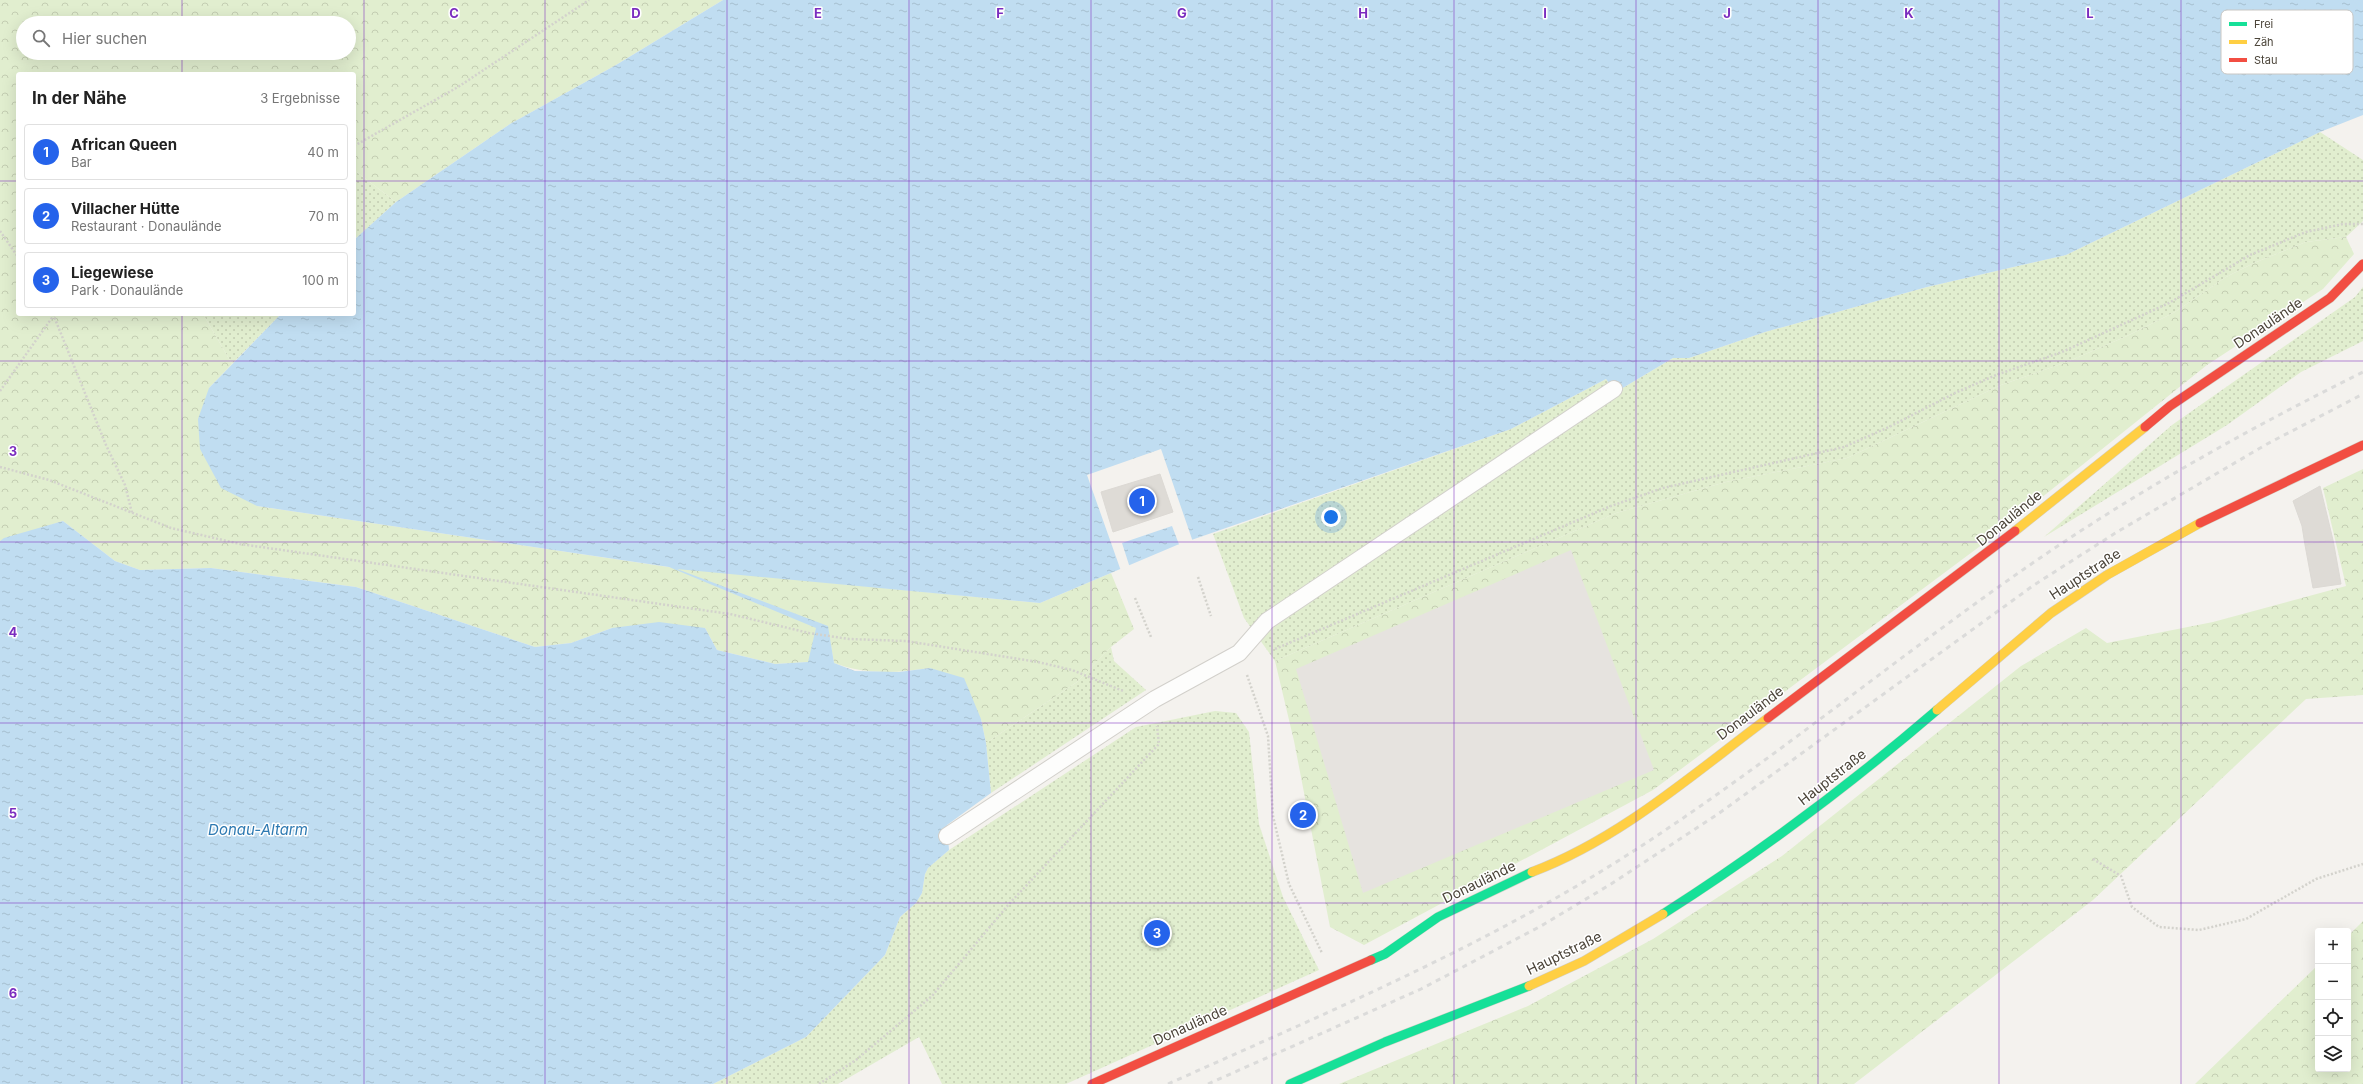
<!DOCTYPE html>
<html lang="de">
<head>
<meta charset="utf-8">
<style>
  body { margin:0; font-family:Inter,sans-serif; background:#f6f6f6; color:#222 }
  .controls { position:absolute; right:12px; bottom:12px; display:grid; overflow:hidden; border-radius:4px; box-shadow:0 4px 16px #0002 }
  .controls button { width:36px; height:36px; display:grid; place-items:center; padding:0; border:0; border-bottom:1px solid #e0e0e0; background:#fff; color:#222; font:20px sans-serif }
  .you { position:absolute; left:1331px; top:517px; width:14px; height:14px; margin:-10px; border:3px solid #fff; border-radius:50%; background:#1a73e8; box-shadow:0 0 0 6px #1a73e833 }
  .badge { display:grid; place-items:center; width:26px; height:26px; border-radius:50%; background:#2563eb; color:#fff; font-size:13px; font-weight:700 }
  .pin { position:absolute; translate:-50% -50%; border:2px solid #fff; box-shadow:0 1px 4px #0006 }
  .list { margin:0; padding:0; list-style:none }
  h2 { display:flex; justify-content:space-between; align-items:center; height:52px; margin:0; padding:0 16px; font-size:17px }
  h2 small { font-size:13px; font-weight:400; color:#767676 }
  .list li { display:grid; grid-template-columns:26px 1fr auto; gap:12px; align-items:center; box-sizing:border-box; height:56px; margin:0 8px 8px; padding:0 8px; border:1px solid #e0e0e0; border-radius:4px }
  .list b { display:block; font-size:15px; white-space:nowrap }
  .list p { margin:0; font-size:13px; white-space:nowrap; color:#767676 }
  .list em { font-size:13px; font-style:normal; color:#767676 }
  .icon { flex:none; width:22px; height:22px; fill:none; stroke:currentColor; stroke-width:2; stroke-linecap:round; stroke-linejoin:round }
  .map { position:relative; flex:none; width:2363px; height:1084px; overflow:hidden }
  .search { position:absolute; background:#fff; box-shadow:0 4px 16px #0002; left:16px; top:16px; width:340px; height:44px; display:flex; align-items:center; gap:10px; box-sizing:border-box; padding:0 14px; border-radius:22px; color:#767676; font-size:15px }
  .panel { position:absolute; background:#fff; box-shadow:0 4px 16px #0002; left:16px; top:72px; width:340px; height:244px; border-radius:4px }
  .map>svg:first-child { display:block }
  .grass { fill:url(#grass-dots) }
  .forest { fill:url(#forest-crowns); fill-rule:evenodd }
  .parking { fill:#e6e3df }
  .water { fill:url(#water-ripples) }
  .pier { fill:#f4f2ee }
  .building { fill:#dedbd6; stroke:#dcd9d4 }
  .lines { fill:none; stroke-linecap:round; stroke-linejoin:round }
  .lane-casing { stroke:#d2d0cb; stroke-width:18 }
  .fast-casing { stroke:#d3cfc5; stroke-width:10 }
  .slow-casing { stroke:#d3cfc5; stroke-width:10 }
  .jam-casing { stroke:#d3cfc5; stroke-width:10 }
  .path { stroke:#d3d2cc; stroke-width:2.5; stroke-dasharray:2 2; stroke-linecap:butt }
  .lane { stroke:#fdfdfc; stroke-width:16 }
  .fast { stroke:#16e098; stroke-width:9 }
  .slow { stroke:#ffcf43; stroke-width:9 }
  .jam { stroke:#f24e42; stroke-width:9 }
  .rail { stroke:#dbdbda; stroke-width:3; stroke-dasharray:5 5; stroke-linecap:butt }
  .grid { fill:none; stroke:#7b2cbf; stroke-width:1; stroke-opacity:0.55 }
  .labels { text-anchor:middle; stroke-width:3; stroke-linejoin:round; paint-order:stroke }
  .street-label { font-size:14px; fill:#4b4439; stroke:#fff }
  .water-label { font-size:15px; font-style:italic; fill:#2e7ab2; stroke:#fff }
  .key { fill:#fff; stroke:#c9c7c4; stroke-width:1 }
  .key-label { font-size:11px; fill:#4b4439 }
  .grid-label { font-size:13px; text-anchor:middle; font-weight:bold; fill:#7b2cbf; stroke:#fff; stroke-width:3; stroke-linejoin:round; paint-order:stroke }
</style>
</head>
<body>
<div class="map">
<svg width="2363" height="1084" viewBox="0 0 2363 1084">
  <defs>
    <pattern id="grass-dots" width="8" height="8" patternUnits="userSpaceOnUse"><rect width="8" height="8" fill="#e1eecf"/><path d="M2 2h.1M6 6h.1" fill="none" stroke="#c3cdb2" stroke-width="1.8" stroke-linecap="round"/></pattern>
    <pattern id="forest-crowns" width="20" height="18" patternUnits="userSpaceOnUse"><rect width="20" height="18" fill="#e1eecf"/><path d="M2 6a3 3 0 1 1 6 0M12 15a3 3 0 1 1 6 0" fill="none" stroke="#c3cdb2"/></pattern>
    <pattern id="water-ripples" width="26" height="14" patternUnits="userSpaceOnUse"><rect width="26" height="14" fill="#c0ddf1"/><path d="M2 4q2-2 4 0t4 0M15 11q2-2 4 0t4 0" fill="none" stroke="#a6bfcf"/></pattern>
  </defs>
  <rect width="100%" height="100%" fill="#f4f2ee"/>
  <g class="grass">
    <path d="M2320,132l43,28v61l-17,16 -40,5 -52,21 -28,14 -51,35 -48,24 -60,26 -66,23 -154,73 -121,24 -110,31 -341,148 -31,-43 -31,-84 298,-105 95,-50 10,13 57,-34h16l76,-26 162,-45 139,-32z"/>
    <path d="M354,170l42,32 -42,38z"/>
    <path d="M2363,287v54l-62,31 -74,53 -183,112 128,-112 183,-128z"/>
    <path d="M203,314h78l-49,50z"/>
    <path d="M1111,647l3,14 32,29 -155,103 -5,-50 91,-61z"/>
    <path d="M1215,711l21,2 13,19 10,92 24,73 36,73 -253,114h-124l-23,-47 -81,47h-125l93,-47 79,-82 15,-38 16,-14 6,-10 3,-19 3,-6 21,-18 187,-123z"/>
  </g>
  <g class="forest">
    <path d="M0,0h723l-107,65 -106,59 -114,78 -42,-32v-96h-336v240h185l29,50 -23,24 48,118 418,62 365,35 71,-30 23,56 -23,18 -34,35 -91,61 -5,-24 -51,-51c-34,5 -63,7 -96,-5l-6,-34h-12l-7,33 -34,2 -58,-14 -12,-22h-93l-41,15 -36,4 -179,-60 -145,-19 -71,2 -25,-9 -52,-40 -63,20zM23,23h326v30h-326z"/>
    <path d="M2346,237l8,17 -31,35 -116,76 -216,173 -338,252 -289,155 -34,-18 -36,-186 -19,-80 341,-148 110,-31 121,-24 154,-73 66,-23 60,-26 48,-24 51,-35 28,-14 52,-21z"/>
    <path d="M2363,469v226l-57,4 -213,201 -239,184h-515l189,-78 125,-67 129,-83 239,-190 65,-38 21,15 106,-21 133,-36 -23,-98z"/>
    <path d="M2363,921v163h-168l123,-119v104h30v-133z"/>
  </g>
  <path class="parking" d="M1571,550l83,220 -291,123 -67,-224z"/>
  <path class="water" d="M723,0h1640v115l-43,17 -254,123 -139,32 -162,45 -76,26h-16l-57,34 -10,-13 -95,50 -334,116 -137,58 -363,-34 151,57 6,37 21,8 44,1 31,-4 34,10 17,41 5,24 5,50 -44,32 2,25 -21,18 -3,6 -3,19 -6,10 -16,14 -15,38 -79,82 -93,47h-713v-543l4,-3 59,-17 52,40 25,9 71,-2 145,19 179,60 36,-4 41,-15 47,-6 46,6 12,22 58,14 33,-2 8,-34 -147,-61 -412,-61 -36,-18 -21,-39 -2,-30 11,-31 72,-74h73v-74l42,-38 114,-78 106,-59z"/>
  <path class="pier" d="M1161,449l32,93 -13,5 -8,-21 -50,17 8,25 -9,3 -34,-96z"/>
  <g class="building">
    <path d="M1160,474l13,38 -60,20 -12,-40z"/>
    <path d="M2320,486l13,54 -28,5 -3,-19 -9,-25z"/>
    <path d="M2333,540l8,44 -28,4 -8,-43z"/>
  </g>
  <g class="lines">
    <g class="lane-casing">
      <path id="lane" d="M947,836l208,-137 84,-46 28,-32 347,-232"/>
    </g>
    <g class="fast-casing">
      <g id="fast">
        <path d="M1663,914c96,-61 188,-130 274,-204"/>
        <path d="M1371,960l14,-6 53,-37 94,-45"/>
        <path d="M1290,1084l95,-42 144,-56"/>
      </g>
    </g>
    <g class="slow-casing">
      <g id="slow">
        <path d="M2015,531l130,-104"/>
        <path d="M1937,710l114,-97 56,-38 93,-52"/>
        <path d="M1532,872c88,-33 161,-98 236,-154"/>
        <path d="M1529,986l55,-25 79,-47"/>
      </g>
    </g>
    <g class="jam-casing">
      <g id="jam">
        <path d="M2145,427l25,-21 160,-108 33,-34"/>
        <path d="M2200,523l163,-78"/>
        <path d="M1768,718l247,-187"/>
        <path d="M1092,1084l279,-124"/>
      </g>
    </g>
    <g class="path">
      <path d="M354,146l104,-59 131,-87"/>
      <path d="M0,231l18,26"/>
      <path d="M53,314l53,131 19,40 7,28"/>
      <path d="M0,391l54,-76"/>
      <path d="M0,467l49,13 122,48 69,16 490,70 79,19 40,6 57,2 132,21 34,8 51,21"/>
      <path d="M1198,577l13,39"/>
      <path d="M1135,598l16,39"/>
      <path d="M1275,649l336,-143 52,-18 181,-41 45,-20 66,-34 41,-18 66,-23 107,-49 81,-48 56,-23 37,-8h20"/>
      <path d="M1247,675l21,61 5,80 16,68 33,69"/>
      <path d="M2093,859l28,17 11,31 27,20 40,3 47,-11 70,-40 47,-15"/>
      <path d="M819,1084l37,-24 76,-64 77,-92 150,-160 -2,-18"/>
    </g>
    <use href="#lane" class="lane"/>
    <use href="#fast" class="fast"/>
    <use href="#slow" class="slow"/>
    <use href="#jam" class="jam"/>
    <g class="rail">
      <path d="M1168,1084c158,-71 318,-138 464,-232 135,-87 260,-191 392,-283 108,-75 222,-139 339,-197"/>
      <path d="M1208,1084l213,-95 120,-63 70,-42 107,-70 316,-229 83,-53 150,-88 96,-50"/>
    </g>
  </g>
  <path class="grid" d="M182,0v23M364,0v1084M545,0v1084M727,0v1084M909,0v1084M1091,0v1084M1272,0v1084M1454,0v1084M1636,0v1084M1818,0v1084M1999,0v1084M2181,0v1084M182,53v21M0,181h18M354,181h2009M182,314v770M0,361h2363M0,542h2363M0,723h2363M0,903h2363"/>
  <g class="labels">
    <g class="street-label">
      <text transform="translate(2268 323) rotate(-34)" y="5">Donaulände</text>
      <text transform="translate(2009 518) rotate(-39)" y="5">Donaulände</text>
      <text transform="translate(2085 574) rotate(-33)" y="5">Hauptstraße</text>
      <text transform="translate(1750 713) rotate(-37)" y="5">Donaulände</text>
      <text transform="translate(1832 777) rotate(-38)" y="5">Hauptstraße</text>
      <text transform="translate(1479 882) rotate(-26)" y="5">Donaulände</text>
      <text transform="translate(1564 953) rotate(-26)" y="5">Hauptstraße</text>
      <text transform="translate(1190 1025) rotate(-24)" y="5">Donaulände</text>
    </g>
    <g class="water-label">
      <text x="258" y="835">Donau-Altarm</text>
    </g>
  </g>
  <rect x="2221" y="10" width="132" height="64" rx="6" class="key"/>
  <rect x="2229" y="22" width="18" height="4" fill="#16e098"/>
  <rect x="2229" y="40" width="18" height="4" fill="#ffcf43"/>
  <rect x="2229" y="58" width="18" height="4" fill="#f24e42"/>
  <g class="key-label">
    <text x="2254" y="28">Frei</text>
    <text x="2254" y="46">Zäh</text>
    <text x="2254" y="64">Stau</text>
  </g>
  <g class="grid-label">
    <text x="454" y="18">C</text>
    <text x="636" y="18">D</text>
    <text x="818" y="18">E</text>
    <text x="1000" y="18">F</text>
    <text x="1182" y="18">G</text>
    <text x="1363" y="18">H</text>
    <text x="1545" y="18">I</text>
    <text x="1727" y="18">J</text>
    <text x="1909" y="18">K</text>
    <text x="2090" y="18">L</text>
    <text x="13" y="456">3</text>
    <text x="13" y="637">4</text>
    <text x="13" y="818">5</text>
    <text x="13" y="998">6</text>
  </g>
</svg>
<div class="controls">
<button>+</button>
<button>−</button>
<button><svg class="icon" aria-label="locate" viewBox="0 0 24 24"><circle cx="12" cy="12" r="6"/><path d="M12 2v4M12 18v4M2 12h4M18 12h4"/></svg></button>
<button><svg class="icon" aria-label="layers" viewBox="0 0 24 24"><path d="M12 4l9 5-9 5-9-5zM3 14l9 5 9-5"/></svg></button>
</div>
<div class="you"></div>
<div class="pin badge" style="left:1142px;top:501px">1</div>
<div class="pin badge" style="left:1303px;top:815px">2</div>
<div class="pin badge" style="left:1157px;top:933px">3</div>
<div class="search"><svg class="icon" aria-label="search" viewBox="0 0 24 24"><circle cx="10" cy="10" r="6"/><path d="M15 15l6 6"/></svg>Hier suchen</div>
<section class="panel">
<h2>In der Nähe<small>3 Ergebnisse</small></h2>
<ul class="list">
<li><span class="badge">1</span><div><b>African Queen</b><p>Bar</p></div><em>40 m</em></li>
<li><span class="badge">2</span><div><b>Villacher Hütte</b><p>Restaurant · Donaulände</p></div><em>70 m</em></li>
<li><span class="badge">3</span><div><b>Liegewiese</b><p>Park · Donaulände</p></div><em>100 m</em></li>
</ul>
</section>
</div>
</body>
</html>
